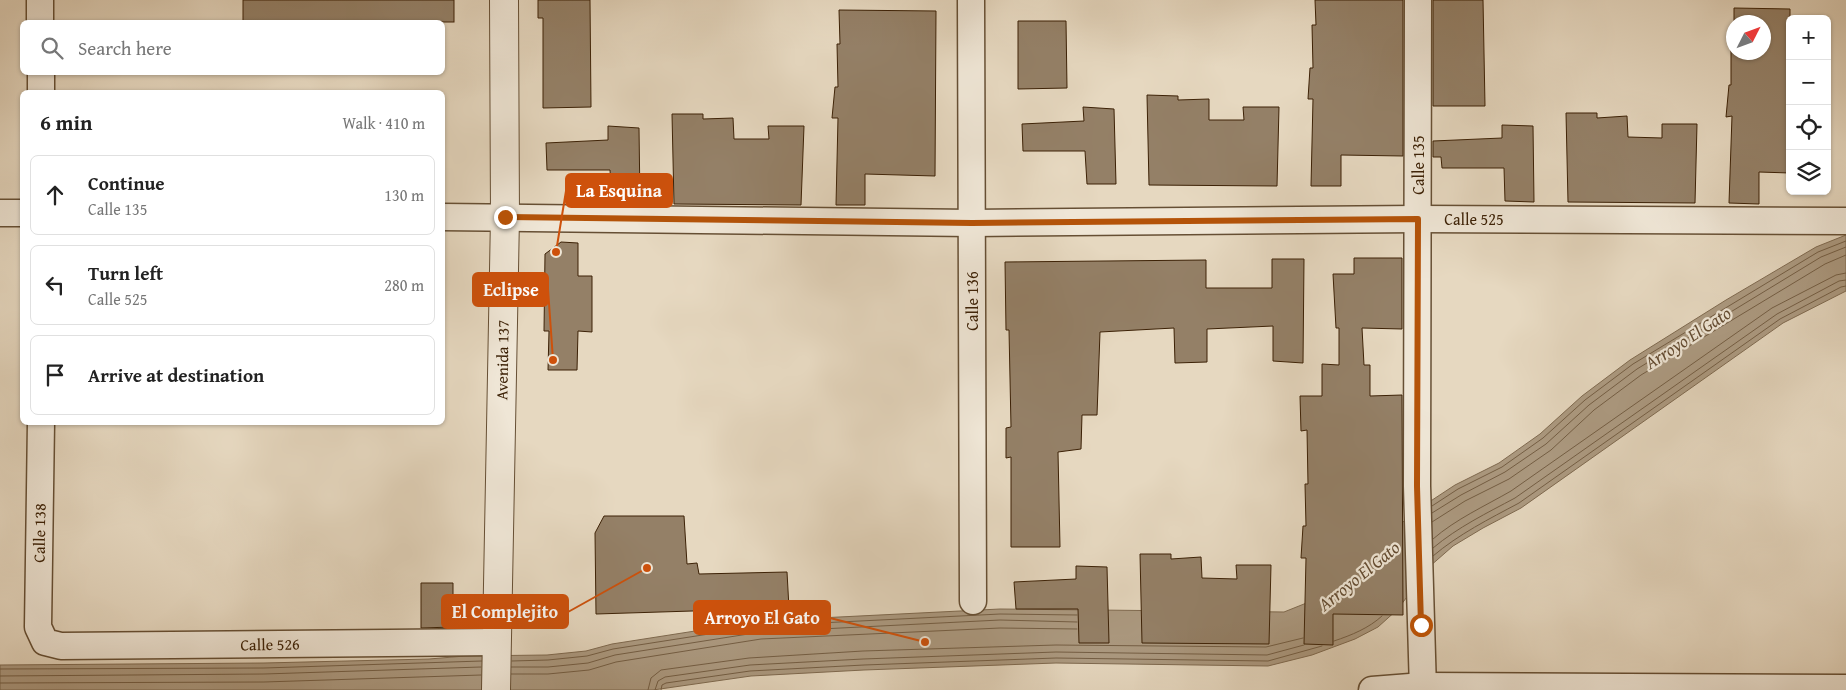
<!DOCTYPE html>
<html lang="en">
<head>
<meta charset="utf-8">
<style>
  body { margin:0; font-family:"Gentium Book Plus",serif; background:#f2f2f2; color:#222 }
  .controls { position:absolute; right:15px; top:15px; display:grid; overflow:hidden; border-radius:8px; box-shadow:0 1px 4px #0004 }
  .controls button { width:45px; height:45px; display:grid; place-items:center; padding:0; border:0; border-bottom:1px solid #e0e0e0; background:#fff; color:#222; font:25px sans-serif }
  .compass { position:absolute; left:1726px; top:15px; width:45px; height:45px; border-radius:50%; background:#fff; box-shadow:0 1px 4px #0004; rotate:48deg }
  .stop { position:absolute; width:15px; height:15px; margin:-11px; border:4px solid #b45309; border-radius:50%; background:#fff }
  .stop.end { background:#b45309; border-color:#fff; box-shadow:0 1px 5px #0008 }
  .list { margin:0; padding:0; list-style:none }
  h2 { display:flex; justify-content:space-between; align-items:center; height:65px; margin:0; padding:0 20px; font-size:21px }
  h2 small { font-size:16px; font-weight:400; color:#767676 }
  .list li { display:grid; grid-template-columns:32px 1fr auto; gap:15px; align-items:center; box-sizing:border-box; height:80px; margin:0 10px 10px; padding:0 10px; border:1px solid #e0e0e0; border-radius:8px }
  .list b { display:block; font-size:19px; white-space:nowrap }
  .list p { margin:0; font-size:16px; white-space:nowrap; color:#767676 }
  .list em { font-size:16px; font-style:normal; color:#767676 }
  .icon { flex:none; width:28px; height:28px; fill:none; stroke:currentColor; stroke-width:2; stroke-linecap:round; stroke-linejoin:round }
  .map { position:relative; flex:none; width:1846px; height:690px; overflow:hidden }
  .search { position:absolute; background:#fff; box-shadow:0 1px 4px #0004; left:20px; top:20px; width:425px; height:55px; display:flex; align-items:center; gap:12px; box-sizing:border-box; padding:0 18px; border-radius:8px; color:#767676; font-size:19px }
  .panel { position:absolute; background:#fff; box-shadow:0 1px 4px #0004; left:20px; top:90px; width:425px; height:335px; border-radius:8px }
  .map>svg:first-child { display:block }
  .water { fill:#ac9a81; stroke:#7f6a50 }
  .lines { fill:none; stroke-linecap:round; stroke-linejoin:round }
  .shore { stroke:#745e44; stroke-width:1 }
  .building { fill:#948067; stroke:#3c2106 }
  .minor-casing { stroke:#664f34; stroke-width:29 }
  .tertiary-casing { stroke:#664f34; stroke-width:30 }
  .minor { stroke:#efe6d6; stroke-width:26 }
  .tertiary { stroke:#efe6d6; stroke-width:28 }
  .route { stroke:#b45309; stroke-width:6 }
  .labels { text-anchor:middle; stroke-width:4.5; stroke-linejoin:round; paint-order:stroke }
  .street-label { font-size:16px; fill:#3c2106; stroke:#efe6d6 }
  .water-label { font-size:18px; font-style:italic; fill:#634b31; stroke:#efe6d6 }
  .leader { fill:none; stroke:#ce510b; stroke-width:2 }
  .callout-dot { fill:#ce510b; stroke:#efe6d6; stroke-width:2 }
  .callout { fill:#ce510b; stroke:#ce510b; stroke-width:2 }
  .callout-label { font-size:18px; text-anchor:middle; font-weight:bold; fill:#fff }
</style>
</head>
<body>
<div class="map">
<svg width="1846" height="690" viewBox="0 0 1846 690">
  <rect width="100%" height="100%" fill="#e6d8c0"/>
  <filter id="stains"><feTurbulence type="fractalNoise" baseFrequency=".004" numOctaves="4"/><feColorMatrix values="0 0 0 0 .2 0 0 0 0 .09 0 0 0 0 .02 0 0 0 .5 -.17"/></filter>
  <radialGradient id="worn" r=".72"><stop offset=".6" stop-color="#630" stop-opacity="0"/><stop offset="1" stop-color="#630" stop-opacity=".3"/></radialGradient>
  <path class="water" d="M1846,235v56l-63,32 -262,185 -38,20 -30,18 -24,21 -31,42 -20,18 -23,12 -43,16 -44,11 -212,-3 -192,7 -113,6 -98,14h-653v-25l264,-2 165,-4 36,-3 82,-1 39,-4 26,-7 147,-23 241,-12 284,3 25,-10 108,-92 38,-25 44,-22 41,-29 42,-38 48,-36 96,-60 90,-53z"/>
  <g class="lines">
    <g class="shore">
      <path d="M1432,506l26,-17 44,-22 41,-29 42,-38 48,-36 185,-112 28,-11"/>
      <path d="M1432,513l29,-18 44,-23 41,-28 43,-39 48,-36 184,-112 25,-10"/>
      <path d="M1432,522l33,-21 44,-22 42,-29 43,-40 47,-35 184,-111 21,-9"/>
      <path d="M1433,539c23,-20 52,-33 78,-48l261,-183 64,-33 10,-2"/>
      <path d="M1433,548c25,-21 54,-35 82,-50l262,-184 62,-33 7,-1"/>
      <path d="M1433,556c26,-22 56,-37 86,-53l261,-184 61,-32 5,-1"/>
      <path d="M1334,641c18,-6 35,-13 48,-25"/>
      <path d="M512,661l36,-1 39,-4 26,-7 147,-23 240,-12 77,1"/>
      <path d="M511,667h37l40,-4 27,-8 146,-23 239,-12 77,2"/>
      <path d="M0,669l264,-1 218,-7"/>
      <path d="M511,674h37l41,-4 27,-8 145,-23 239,-11 77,1"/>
      <path d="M0,676l264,-2 217,-7"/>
      <path d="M0,683l264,-1 217,-7"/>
      <path d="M648,690l3,-12 10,-8 88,-12 114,-7 193,-6 210,2 37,-9"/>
      <path d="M655,690l3,-9 7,-4 85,-12 113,-6 193,-7 211,3 37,-10"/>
      <path d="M661,690l1,-5 4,-2 84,-12 114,-6 192,-7 212,3 54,-15"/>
    </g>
  </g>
  <g class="building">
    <rect x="243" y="0" width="211" height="22"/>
    <path d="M538,0h52l1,107 -48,1v-90h-5z"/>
    <path d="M1315,0h88v156l-62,-1v31h-30l2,-87h-5l2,-31h3l-1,-43h4z"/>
    <path d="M1433,0h50l2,106h-52z"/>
    <path d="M1734,8l56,1v164l-31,-1v32l-30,-1 3,-87 -6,1 3,-32h2v-42h3v9h30v-30h-30z"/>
    <path d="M839,10l97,1 -1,165 -70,-2v31h-29l2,-87h-6l3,-31h3l-1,-43h3z"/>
    <path d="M1018,21h48l1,67 -49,1z"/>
    <path d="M1147,95l31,1v4l31,-1v21h35l-1,-13h36l-2,79 -128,-1z"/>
    <path d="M1083,107l31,2 2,75h-29l-2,-33h-62l-1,-27 62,-3z"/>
    <path d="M1566,113h31v5l30,-2 1,21 34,1v-14h35l-2,79 -127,-1z"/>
    <path d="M672,114h31v5l30,-1 1,21h35l-1,-13h36l-3,79 -127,-1z"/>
    <path d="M1502,125l31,1 1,76 -29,-1 -1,-33h-62l-1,-11h-8v-16l69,-3z"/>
    <path d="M608,126l31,2 1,75h-28l-2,-33h-63l-1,-27 62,-3z"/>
    <path d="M561,242l17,1v33h14v56l-14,-1 -1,39h-29l1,-39h-5l1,-77z"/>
    <path d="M1354,258h48v71l-40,-1 2,37h6v31l32,-1 1,220 -70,-1v31l-29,-1 2,-86h-5l2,-32h3l-1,-42h3l-1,-54 -6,1 -1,-35h22v-32l17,1v-37h-3l-3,-54h21z"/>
    <path d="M1272,259h32l-1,104 -30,-2v-35l-66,3v33l-32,1 -1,-35 -74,4 -3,83h-15l-1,34 -23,3 2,95h-49v-90l-5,1v-30l5,-1 -2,-97h-3l-1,-68 201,-2v28h66z"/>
    <path d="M604,516h80l3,48 10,-1 2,11 88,-2 2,36 -193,6 -1,-81z"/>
    <path d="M1140,554h31v5l30,-2 1,21 35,1 -1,-14h35l-2,79 -127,-1z"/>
    <path d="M1076,566l31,1 2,76h-30l-1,-34h-62l-2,-27 62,-3z"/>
    <path d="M421,583h32v44l-32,1z"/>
  </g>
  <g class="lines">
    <g class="minor-casing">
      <g id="minor">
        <path d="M40,0v22"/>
        <path d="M971,0l2,601"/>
        <path d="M1418,0l-1,486 6,204"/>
        <path d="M41,72v20"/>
        <path d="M0,213h22"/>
        <path d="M442,217l530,6 446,-4 428,2"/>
        <path d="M41,422l-3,205 7,15 16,4 435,-4"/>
        <path d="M1372,690l51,-4 423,2"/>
      </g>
    </g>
    <g class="tertiary-casing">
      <path id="tertiary" d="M496,690l9,-473 -1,-217"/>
    </g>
    <use href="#minor" class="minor"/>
    <use href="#tertiary" class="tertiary"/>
  </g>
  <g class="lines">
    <path class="route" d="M505,217l467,6 446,-4 -1,267 4,139"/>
  </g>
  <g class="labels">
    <g class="street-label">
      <text transform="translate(1418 165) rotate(-90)" y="6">Calle 135</text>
      <text x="1474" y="225">Calle 525</text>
      <text transform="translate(972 301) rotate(-90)" y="6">Calle 136</text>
      <text transform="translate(502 360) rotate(-89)" y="6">Avenida 137</text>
      <text transform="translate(39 533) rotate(-89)" y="6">Calle 138</text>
      <text transform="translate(270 644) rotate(-1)" y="6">Calle 526</text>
    </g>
    <g class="water-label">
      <text transform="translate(1688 338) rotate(-33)" y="6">Arroyo El Gato</text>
      <text transform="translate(1359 576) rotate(-39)" y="6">Arroyo El Gato</text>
    </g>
  </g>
  <path class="leader" d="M556 252L566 191M553 360L548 289M647 568L568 612M925 642L830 618"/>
  <g class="callout-dot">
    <circle cx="556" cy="252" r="5"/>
    <circle cx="553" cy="360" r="5"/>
    <circle cx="647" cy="568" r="5"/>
    <circle cx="925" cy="642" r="5"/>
  </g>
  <g class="callout">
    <rect x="566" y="174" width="106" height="33" rx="5"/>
    <rect x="473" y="273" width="75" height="33" rx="5"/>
    <rect x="442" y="595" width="126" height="33" rx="5"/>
    <rect x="694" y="601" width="136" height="33" rx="5"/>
  </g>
  <g class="callout-label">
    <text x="619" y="197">La Esquina</text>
    <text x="511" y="296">Eclipse</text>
    <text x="505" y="618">El Complejito</text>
    <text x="762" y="624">Arroyo El Gato</text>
  </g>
  <rect width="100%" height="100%" filter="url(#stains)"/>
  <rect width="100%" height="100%" fill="url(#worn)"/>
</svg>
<div class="controls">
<button>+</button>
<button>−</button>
<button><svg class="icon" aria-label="locate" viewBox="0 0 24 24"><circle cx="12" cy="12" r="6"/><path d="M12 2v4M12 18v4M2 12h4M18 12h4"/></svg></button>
<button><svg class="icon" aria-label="layers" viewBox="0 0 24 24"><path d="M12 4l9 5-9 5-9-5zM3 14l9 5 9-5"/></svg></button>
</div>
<svg class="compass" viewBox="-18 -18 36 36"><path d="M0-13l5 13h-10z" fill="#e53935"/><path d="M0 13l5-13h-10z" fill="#767676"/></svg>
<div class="stop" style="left:1421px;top:625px"></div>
<div class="stop end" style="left:505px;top:217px"></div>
<div class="search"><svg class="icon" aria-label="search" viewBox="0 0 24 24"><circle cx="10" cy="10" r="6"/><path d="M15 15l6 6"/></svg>Search here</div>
<section class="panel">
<h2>6 min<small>Walk · 410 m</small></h2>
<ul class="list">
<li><svg class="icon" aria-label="ahead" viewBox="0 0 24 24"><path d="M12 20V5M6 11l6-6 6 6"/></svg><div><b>Continue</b><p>Calle 135</p></div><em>130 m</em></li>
<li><svg class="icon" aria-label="left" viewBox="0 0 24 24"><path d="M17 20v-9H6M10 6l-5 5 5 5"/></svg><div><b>Turn left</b><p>Calle 525</p></div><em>280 m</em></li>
<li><svg class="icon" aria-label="arrive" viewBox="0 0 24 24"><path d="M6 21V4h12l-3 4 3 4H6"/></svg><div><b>Arrive at destination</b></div></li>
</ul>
</section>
</div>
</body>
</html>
